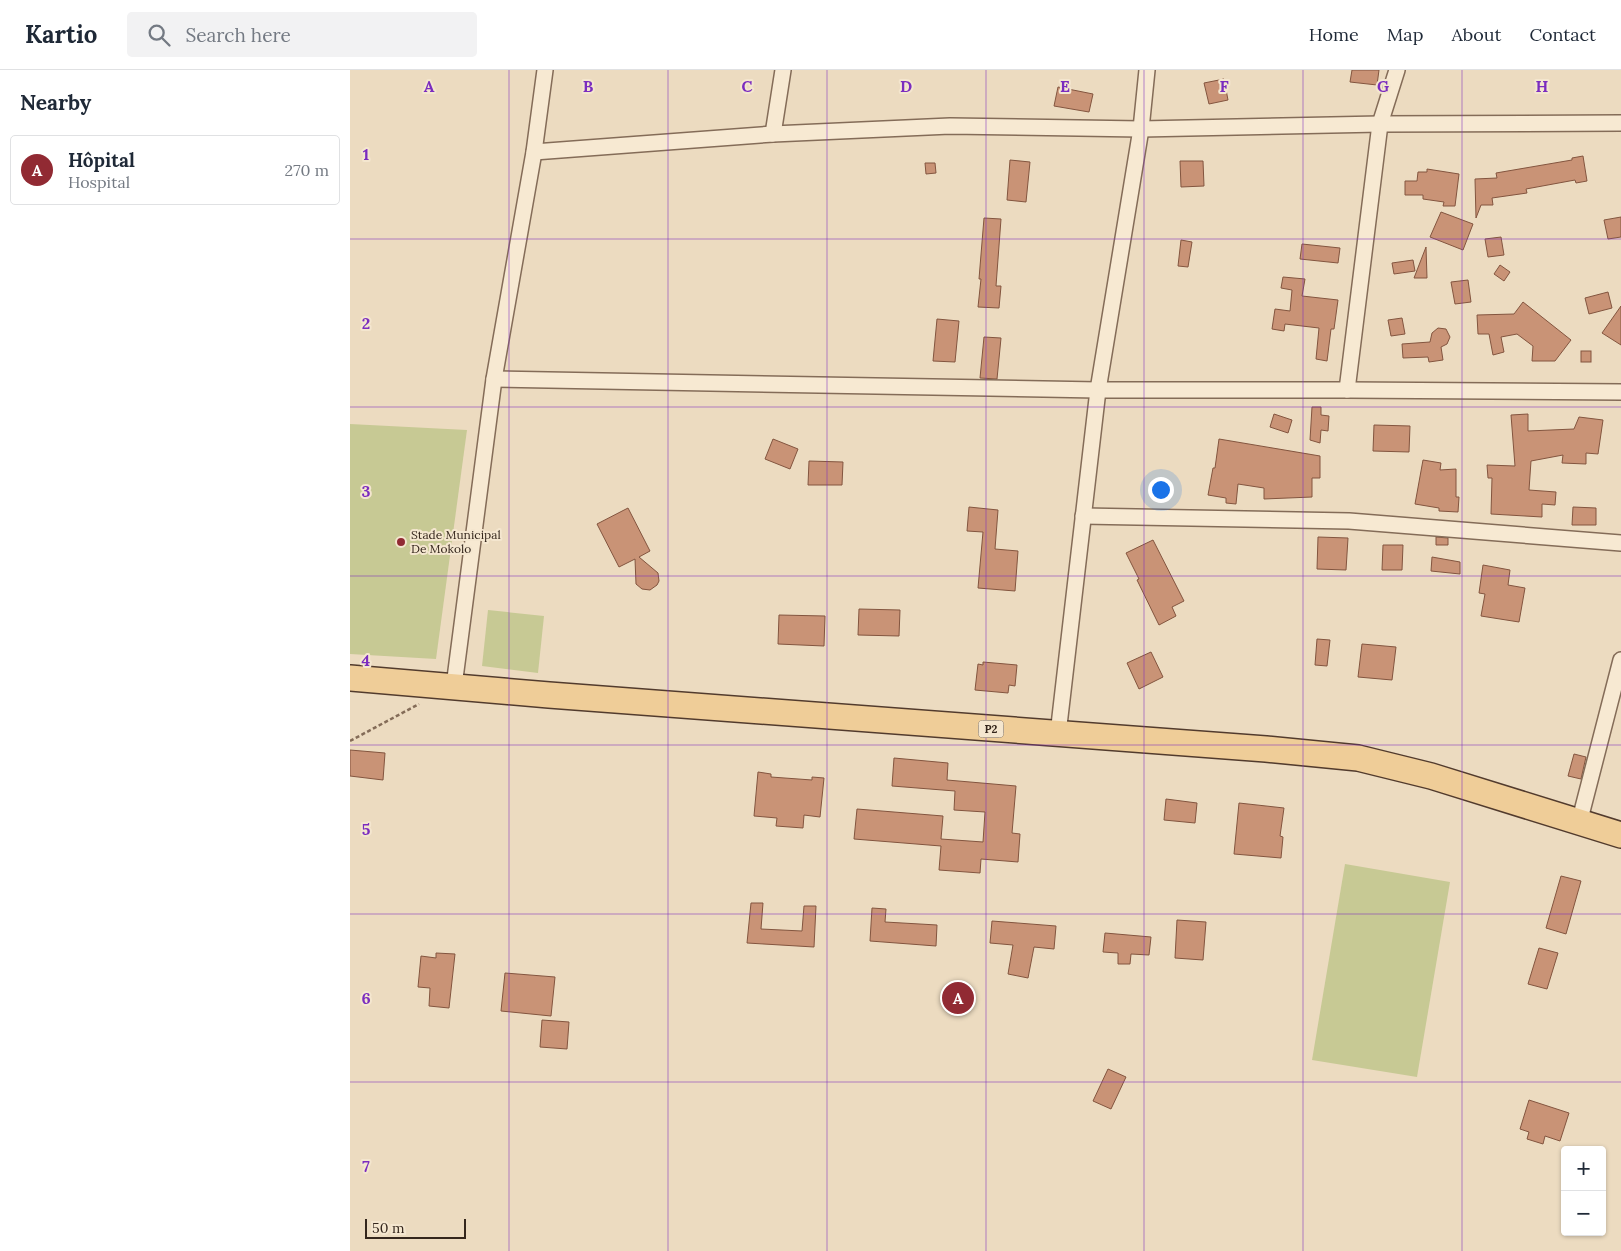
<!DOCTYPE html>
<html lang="en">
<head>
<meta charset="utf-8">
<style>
  body { margin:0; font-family:Lora,serif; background:#f2f2f3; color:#1f2937 }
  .controls { position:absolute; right:15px; bottom:15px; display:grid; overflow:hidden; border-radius:5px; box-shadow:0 1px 4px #0004 }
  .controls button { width:45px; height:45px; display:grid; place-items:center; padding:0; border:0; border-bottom:1px solid #e0e1e3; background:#fff; color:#1f2937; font:25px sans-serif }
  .scale { position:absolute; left:15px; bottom:12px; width:101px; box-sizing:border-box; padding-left:5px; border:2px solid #34261c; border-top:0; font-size:14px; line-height:18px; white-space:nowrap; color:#34261c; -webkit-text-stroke:4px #f4e6cf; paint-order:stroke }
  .you { position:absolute; left:810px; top:419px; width:18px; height:18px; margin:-12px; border:4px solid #fff; border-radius:50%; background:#1a73e8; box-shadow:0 0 0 8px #1a73e833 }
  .badge { display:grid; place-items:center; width:32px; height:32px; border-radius:50%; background:#912a33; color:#fff; font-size:16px; font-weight:700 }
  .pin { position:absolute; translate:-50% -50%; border:2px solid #fff; box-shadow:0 1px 5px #0006 }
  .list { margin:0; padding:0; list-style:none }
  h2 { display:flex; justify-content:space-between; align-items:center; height:65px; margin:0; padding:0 20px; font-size:21px }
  h2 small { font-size:16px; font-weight:400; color:#747a83 }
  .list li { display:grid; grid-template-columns:32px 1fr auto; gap:15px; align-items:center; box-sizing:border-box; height:70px; margin:0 10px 10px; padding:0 10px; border:1px solid #e0e1e3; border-radius:5px }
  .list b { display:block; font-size:19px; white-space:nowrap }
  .list p { margin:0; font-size:16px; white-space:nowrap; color:#747a83 }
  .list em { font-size:16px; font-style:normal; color:#747a83 }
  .icon { flex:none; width:28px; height:28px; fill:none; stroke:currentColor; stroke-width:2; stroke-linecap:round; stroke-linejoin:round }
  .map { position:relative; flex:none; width:1271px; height:1181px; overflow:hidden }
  header { display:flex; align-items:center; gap:30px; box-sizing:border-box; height:70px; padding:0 25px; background:#fff; border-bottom:1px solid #e0e1e3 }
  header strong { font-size:24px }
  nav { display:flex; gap:28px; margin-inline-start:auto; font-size:18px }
  .search { width:350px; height:45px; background:#f2f2f3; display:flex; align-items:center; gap:12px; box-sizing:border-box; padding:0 18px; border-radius:5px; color:#747a83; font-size:19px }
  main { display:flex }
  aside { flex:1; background:#fff }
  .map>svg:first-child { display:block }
  .green { fill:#c7c994 }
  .building { fill:#c99376; stroke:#83553f }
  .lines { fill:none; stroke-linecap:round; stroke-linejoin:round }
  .street-casing { stroke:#846c58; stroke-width:18 }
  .primary-casing { stroke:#523b2d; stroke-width:28 }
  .path { stroke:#846c58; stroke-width:2.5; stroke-dasharray:4 2.5; stroke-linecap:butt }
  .street { stroke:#f7e9d2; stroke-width:15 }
  .primary { stroke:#efcd98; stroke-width:25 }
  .grid { fill:none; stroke:#7b2cbf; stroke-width:1; stroke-opacity:0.55 }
  .poi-dot { fill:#912a33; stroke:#f4e6cf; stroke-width:2 }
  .labels { text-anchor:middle; stroke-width:4; stroke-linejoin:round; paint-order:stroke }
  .shield { fill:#f4e6cf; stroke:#6e6052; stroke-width:1 }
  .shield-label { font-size:11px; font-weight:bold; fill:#34261c }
  .poi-label { font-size:12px; fill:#34261c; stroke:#f4e6cf; text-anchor:start }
  .grid-label { font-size:16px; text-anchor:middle; font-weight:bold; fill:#7b2cbf; stroke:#f4e6cf; stroke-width:4; stroke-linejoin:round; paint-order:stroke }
</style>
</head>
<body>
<header>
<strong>Kartio</strong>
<div class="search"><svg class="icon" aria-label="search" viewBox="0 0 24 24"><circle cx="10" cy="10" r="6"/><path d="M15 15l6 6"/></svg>Search here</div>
<nav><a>Home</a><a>Map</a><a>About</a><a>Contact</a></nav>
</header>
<main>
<aside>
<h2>Nearby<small></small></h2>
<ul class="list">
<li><span class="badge">A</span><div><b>Hôpital</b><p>Hospital</p></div><em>270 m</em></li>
</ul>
</aside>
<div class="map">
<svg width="1271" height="1181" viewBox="0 0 1271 1181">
  <rect width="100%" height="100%" fill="#ecdbc0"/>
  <g class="green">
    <path d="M0,354l117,6 -31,229 -86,-5z"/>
    <path d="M138,540l56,6 -6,57 -56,-7z"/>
    <path d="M995,794l105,18 -33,195 -105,-17z"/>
  </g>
  <g class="building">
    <path d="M1002,0h27l-2,15 -27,-3z"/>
    <path d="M874,9l4,21 -19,4 -5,-21z"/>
    <path d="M708,17l35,7 -4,18 -35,-6z"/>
    <path d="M1233,86l4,25 -11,2 -1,-3 -49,9 1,4 -35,5 1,7h-12l-5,13 -1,-39 22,-1 -1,-5 76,-13v-2z"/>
    <path d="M660,90l20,2 -4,40 -19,-2z"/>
    <path d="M830,91h23l1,25 -23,1z"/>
    <path d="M575,93h10l1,10 -10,1z"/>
    <path d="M1077,99l32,5 -4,32h-12l1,-4 -21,-3v-4h-18v-14h12l1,-9h9z"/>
    <path d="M1091,142l32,12 -10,26 -33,-13z"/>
    <path d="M1271,147v20l-13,2 -4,-19z"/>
    <path d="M634,148l17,1 -5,67h5l-2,22 -21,-1 3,-28h-2z"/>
    <path d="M1151,167l3,18 -16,2 -3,-18z"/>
    <path d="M831,170l11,2 -4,25 -10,-1z"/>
    <path d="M952,174l38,4 -2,15 -38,-4z"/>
    <path d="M1076,177l1,31h-13z"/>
    <path d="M1063,190l2,11 -21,3 -2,-11z"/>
    <path d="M1150,195l10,7 -6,9 -10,-7z"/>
    <path d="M933,207l22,2 -3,17 36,4 -4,29h-3l-4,32 -11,-2 3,-31 -34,-4 -1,7 -12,-2 3,-20 15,2 2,-21 -11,-2z"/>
    <path d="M1118,210l3,22 -16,2 -4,-22z"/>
    <path d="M1258,222l4,16 -23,6 -4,-16z"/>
    <path d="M1173,232l48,38 -16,21h-23l1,-15 -16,-12 -16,3 3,15 -11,3 -4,-21h-11l-1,-19 37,-1z"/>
    <path d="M1271,236v39l-19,-12z"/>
    <path d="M1052,248l3,16 -14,2 -3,-16z"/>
    <path d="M587,249l22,2 -4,41 -22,-1z"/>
    <path d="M1088,258l8,1 4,8 -3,7 -6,3 2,13 -14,2 -1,-5 -25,1 -1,-14 28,-2 2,-9z"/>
    <path d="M634,267l17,1 -4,41 -17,-1z"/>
    <rect x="1231" y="281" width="10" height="11"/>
    <path d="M962,337h9v8l8,1 -1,15 -7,-1 -1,13 -10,-3z"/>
    <path d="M924,344l18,6 -4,13 -18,-6z"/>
    <path d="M1178,344v17l46,-2 5,-12 24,3 -5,34 -12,-1v11l-24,-1 1,-8 -32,6 -2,29 27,2 -1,13 -13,-1v13l-51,-3 1,-36h-4l-1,-13 28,1 -4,-51z"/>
    <path d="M1024,355l36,1 -1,26 -36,-1z"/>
    <path d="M423,369l25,10 -8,20 -25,-10z"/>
    <path d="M869,369l101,17v22h-8v19l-48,2v-11l-26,-4 -2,20 -10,-1v-5l-18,-3 5,-27h2z"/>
    <path d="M1073,390l18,3 -1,7 16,-1v28h3l-1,15 -19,-1v-3l-24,-4z"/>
    <path d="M459,391l34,1 -1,23h-34z"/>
    <path d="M619,437l29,3 -3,39 23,2 -3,40 -37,-3 5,-56 -16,-1z"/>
    <path d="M1223,437l23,1v17h-24z"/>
    <path d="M278,438l22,43 -11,6 19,16 1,8 -2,4 -7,5 -8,-1 -6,-5 -1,-25 -16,8 -22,-43z"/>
    <path d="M968,467l30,1 -2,32 -29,-1z"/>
    <path d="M1086,467l12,1v7h-12z"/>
    <path d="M803,470l31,61 -12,6 4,9 -17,9 -22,-45 2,-1 -13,-26z"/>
    <path d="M1033,475h20l-1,25h-20z"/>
    <path d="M1082,487l28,5v12l-29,-3z"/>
    <path d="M1133,495l27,5 -2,15 17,3 -6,34 -38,-6 4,-22 -6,-1z"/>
    <path d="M509,539l41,1 -1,26 -41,-1z"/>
    <path d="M429,545l46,1 -1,30 -46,-2z"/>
    <path d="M967,569l13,1 -3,26 -12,-1z"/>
    <path d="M1012,574l34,3 -4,33 -34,-3z"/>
    <path d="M801,582l12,25 -24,12 -12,-26z"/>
    <path d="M633,592l34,3 -2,21 -6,-1 -1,8 -33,-3 3,-26 5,1z"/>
    <path d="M0,680l35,3 -2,27 -33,-4z"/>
    <path d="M1224,684l12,3 -5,22 -13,-3z"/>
    <path d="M544,688l54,5 -1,17 69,6 -4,47 8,1 -2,28 -37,-3 -1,14 -41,-3 2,-24 -87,-7 3,-30 86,7 -2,23 42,3 2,-30 -31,-2 1,-19 -63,-5z"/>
    <path d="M408,702l13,2v3l41,3v-3l12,1 -4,39 -16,-2 -1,13 -27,-2 1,-8 -23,-2z"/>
    <path d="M816,729l31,4 -2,20 -31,-3z"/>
    <path d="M889,733l45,5 -4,28 3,1 -2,21 -47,-4z"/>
    <path d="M1211,806l20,5 -15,53 -20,-6z"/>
    <path d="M401,833h12l-2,26 41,2 2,-25h12l-2,41 -67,-4z"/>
    <path d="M522,838l14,1 -1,13 52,3 -1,21 -66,-5z"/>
    <path d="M827,850l29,2 -3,38 -28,-2z"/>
    <path d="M642,851l64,5 -2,23 -20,-2 -6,31 -20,-4 5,-29 -23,-2z"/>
    <path d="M755,863l46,4 -2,18 -18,-1 -1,10h-12v-11l-15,-1z"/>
    <path d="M1189,878l19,5 -11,36 -19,-5z"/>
    <path d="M86,883l19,1 -6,54 -20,-2 1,-18 -12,-1 3,-31 15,2z"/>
    <path d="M155,903l50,4 -4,39 -50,-5z"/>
    <path d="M192,950l27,2 -2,27 -27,-2z"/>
    <path d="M758,999l18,8 -15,32 -18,-8z"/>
    <path d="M1179,1030l40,13 -9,28 -15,-5 -2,8 -16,-5 2,-7 -9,-3z"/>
  </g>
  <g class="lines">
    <g class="street-casing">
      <g id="street">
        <path d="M423,64l10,-64"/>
        <path d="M184,82l239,-18 177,-8 191,3 239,-5 241,-1"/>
        <path d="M144,309l604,11h249l274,2"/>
        <path d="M997,320l33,-266 17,-54"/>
        <path d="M733,446l266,5 272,22"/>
        <path d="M104,616l40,-307 40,-227 11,-82"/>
        <path d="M708,664l40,-344 43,-261 6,-59"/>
        <path d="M1229,753l42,-163"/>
      </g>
    </g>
    <g class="primary-casing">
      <path id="primary" d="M0,608l199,17 717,54 92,9 73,18 190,59"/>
    </g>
    <path class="path" d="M0,671l69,-37"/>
    <use href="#street" class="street"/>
    <use href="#primary" class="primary"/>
  </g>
  <path class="grid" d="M159,0v1181M318,0v1181M477,0v1181M636,0v1181M794,0v1181M953,0v1181M1112,0v1181M0,169h1271M0,337h1271M0,506h1271M0,675h1271M0,844h1271M0,1012h1271"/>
  <circle class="poi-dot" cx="51" cy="472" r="5"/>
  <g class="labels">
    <rect class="shield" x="628.5" y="650.5" width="25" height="17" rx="4"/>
    <g class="shield-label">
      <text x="641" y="663">P2</text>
    </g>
    <g class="poi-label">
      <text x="61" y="469">Stade Municipal<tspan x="61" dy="14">De Mokolo</tspan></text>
    </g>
  </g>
  <g class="grid-label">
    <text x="79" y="22">A</text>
    <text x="238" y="22">B</text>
    <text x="397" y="22">C</text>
    <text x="556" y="22">D</text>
    <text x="715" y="22">E</text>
    <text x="874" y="22">F</text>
    <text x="1033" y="22">G</text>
    <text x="1192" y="22">H</text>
    <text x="16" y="90">1</text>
    <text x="16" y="259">2</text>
    <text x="16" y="427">3</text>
    <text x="16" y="596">4</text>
    <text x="16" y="765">5</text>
    <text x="16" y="934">6</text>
    <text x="16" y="1102">7</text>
  </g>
</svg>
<div class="controls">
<button>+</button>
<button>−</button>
</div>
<div class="scale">50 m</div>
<div class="you"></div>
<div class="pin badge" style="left:608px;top:928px">A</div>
</div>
</main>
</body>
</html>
